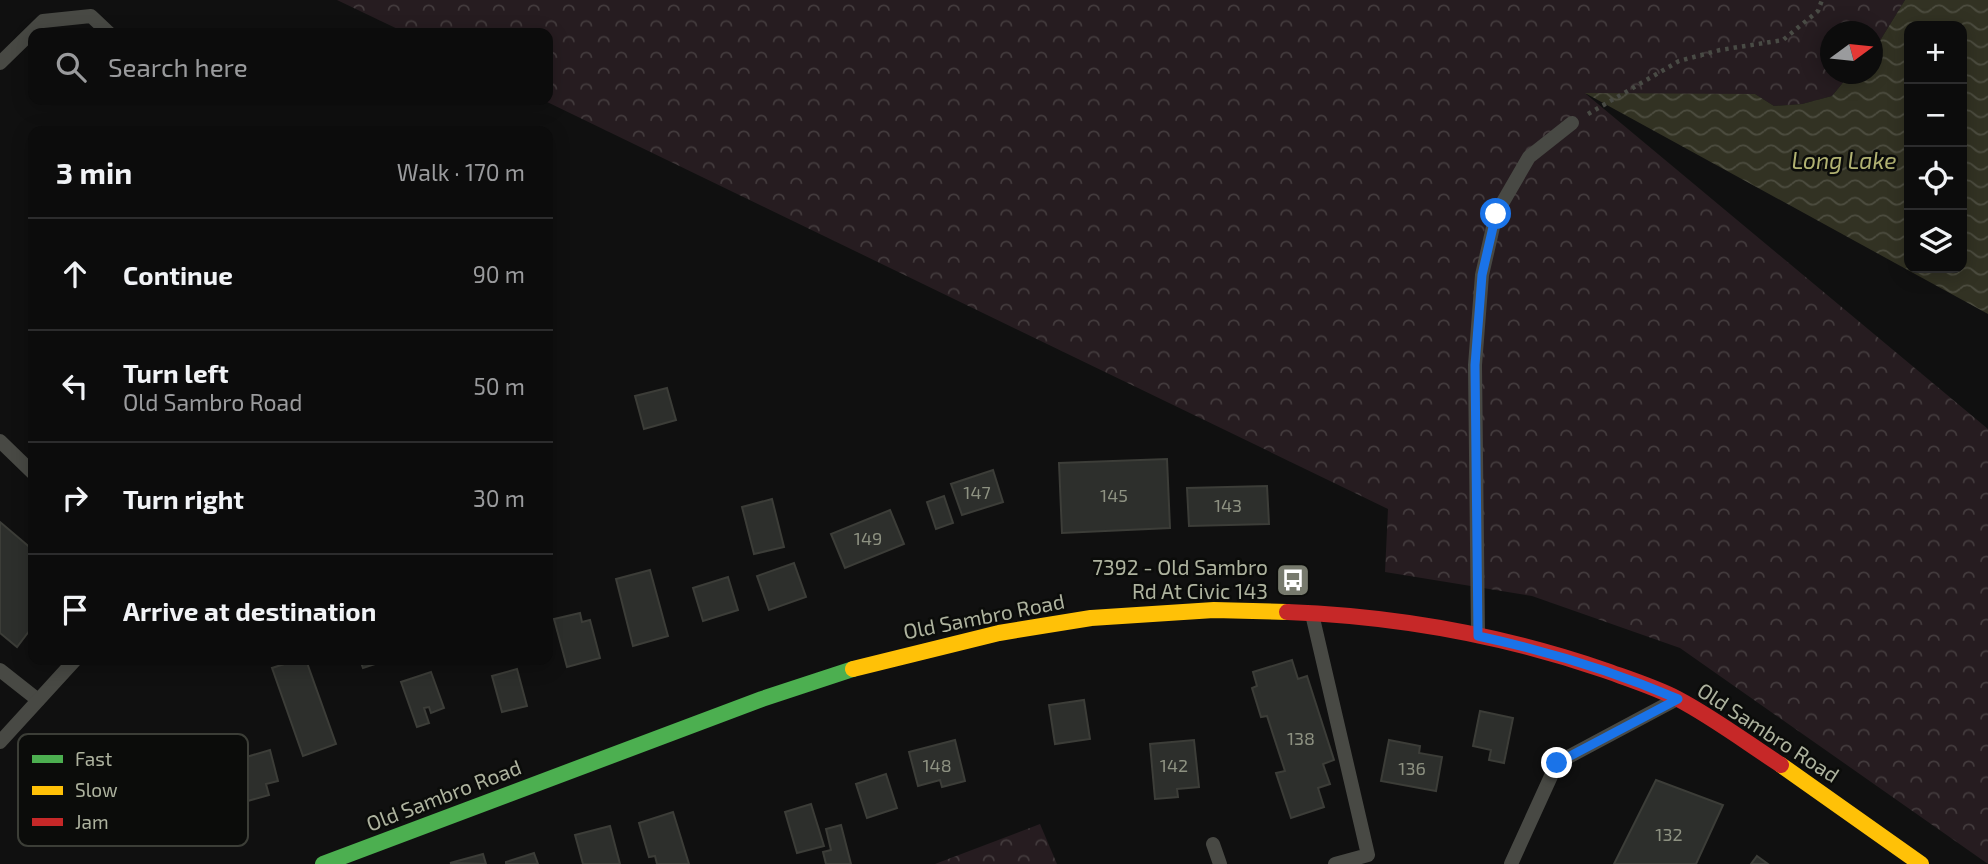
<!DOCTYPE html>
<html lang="en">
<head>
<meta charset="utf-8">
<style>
  body { margin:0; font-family:"Exo 2",sans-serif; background:#1a1a1a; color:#f1f3f6 }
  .controls { position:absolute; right:21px; top:21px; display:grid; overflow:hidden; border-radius:14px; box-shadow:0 4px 18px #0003 }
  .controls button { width:63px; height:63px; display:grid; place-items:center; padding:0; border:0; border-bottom:2px solid #2c2c2d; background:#0c0c0c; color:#f1f3f6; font:35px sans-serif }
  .compass { position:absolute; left:1820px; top:21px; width:63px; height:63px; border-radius:50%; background:#0c0c0c; box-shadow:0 4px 18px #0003; rotate:75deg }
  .stop { position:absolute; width:21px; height:21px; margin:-16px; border:5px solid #1a73e8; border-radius:50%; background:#fff }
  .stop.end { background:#1a73e8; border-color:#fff; box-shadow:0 2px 7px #0008 }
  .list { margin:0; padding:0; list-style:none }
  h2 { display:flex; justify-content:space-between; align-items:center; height:91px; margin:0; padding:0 28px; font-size:30px }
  h2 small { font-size:23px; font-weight:400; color:#9a9b9d }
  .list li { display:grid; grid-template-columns:46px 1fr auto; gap:21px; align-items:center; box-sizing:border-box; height:112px; padding:0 28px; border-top:2px solid #2c2c2d }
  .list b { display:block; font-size:26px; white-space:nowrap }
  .list p { margin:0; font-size:23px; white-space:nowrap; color:#9a9b9d }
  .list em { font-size:23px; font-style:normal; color:#9a9b9d }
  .icon { flex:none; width:38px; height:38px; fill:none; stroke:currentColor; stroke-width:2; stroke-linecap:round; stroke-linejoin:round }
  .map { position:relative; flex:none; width:1988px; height:864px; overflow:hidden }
  .search { position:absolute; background:#0c0c0c; box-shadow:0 4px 18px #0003; left:28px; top:28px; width:525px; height:77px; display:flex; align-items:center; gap:18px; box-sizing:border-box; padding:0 24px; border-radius:14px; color:#9a9b9d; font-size:26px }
  .panel { position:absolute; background:#0c0c0c; box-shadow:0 4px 18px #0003; left:28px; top:126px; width:525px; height:539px; border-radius:14px }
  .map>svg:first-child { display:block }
  .forest { fill:url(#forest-crowns) }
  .water { fill:url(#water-waves); fill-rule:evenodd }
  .building { fill:#2d2f2c; stroke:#3c3d38; stroke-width:2 }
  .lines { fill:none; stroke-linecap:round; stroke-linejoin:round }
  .path { stroke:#494b45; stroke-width:4.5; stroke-dasharray:3.5 5; stroke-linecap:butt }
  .lane { stroke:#484944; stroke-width:14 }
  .fast { stroke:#4caf50; stroke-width:16 }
  .slow { stroke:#ffc107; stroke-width:16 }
  .jam { stroke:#c62828; stroke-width:16 }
  .route { stroke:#1a73e8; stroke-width:9 }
  .labels { text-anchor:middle; stroke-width:5; stroke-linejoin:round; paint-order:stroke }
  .number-label { font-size:18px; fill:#8e9282 }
  .poi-label { font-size:21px; fill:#aeb39f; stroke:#0b0c0a; text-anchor:end }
  .street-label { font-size:21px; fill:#aeb39f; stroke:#0b0c0a }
  .water-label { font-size:23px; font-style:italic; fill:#b1b272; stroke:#0b0c0a }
  .key { fill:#0b0c0a; stroke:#3c3e37; stroke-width:2 }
  .key-label { font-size:19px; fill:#aeb39f }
</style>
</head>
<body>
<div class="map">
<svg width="1988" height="864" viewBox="0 0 1988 864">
  <defs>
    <pattern id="forest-crowns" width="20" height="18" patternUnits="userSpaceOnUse" patternTransform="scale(1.75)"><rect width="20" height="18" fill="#261c20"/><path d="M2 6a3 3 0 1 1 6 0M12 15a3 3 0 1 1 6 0" fill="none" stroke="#433b3d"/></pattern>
    <pattern id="water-waves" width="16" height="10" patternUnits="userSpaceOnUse" patternTransform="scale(1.75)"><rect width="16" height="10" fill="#323223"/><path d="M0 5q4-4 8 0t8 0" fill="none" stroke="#4d4d40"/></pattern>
  </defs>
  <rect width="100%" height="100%" fill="#101010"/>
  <g class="forest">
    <path d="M337,0h1568l-32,52 -1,-20h-42v42h20l-18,22 -30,8 -28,2 -19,-12h-169l402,335v435l-308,-216 -148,-52 -147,-24 3,-63 -845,-409h5v-67h-142z"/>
    <path d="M1040,824l17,40h-122z"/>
  </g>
  <path class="water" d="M1905,0h83v314l-403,-221 170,1 19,12 28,-2 30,-8 18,-22h22l1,-22zM1909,26h53v242h-53z"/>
  <g class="building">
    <path d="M667,388l9,32 -32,9 -9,-33z"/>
    <path d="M1167,459l3,69 -108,5 -3,-70z"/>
    <path d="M993,470l10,32 -41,13 -11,-31z"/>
    <path d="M1267,486l2,38 -80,2 -2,-38z"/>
    <path d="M944,496l9,27 -17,6 -9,-27z"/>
    <path d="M772,499l12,48 -30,7 -12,-47z"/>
    <path d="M890,510l14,34 -59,24 -14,-34z"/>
    <path d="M0,522l33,28v76l-16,21 -17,-14z"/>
    <path d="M794,563l12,34 -37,13 -12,-34z"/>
    <path d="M650,570l18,66 -35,10 -17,-67z"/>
    <path d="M728,577l10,33 -35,11 -10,-33z"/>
    <path d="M580,613l2,9 8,-2 10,38 -33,9 -13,-48z"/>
    <path d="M297,660h9l30,84 -33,12 -31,-88z"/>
    <path d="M360,660h27l-24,8z"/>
    <path d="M1292,660l6,19 9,-3 27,84 -11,4 7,20 -12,4 6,19 -33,11 -15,-45 9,-2 -18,-55 -6,1 -9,-29 5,-2 -4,-14z"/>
    <path d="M517,669l10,37 -25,6 -10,-36z"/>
    <path d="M431,672l13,36 -13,5 -2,-6 -5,1 5,15 -12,4 -16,-45z"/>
    <path d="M1084,700l6,39 -35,5 -6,-39z"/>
    <path d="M1480,711l33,7 -9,45 -15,-3 2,-10 -18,-4z"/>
    <path d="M955,740l10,41 -23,6 -2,-7 -22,6 -9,-34z"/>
    <path d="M1194,740l5,47 -22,2 1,8 -23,2 -5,-55z"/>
    <path d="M1389,740l31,6 -1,7 23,4 -6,34 -55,-10z"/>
    <path d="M270,750l8,31 -12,3 3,11 -32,9 -11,-41z"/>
    <path d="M886,774l11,34 -30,10 -11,-34z"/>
    <path d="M1656,780l67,25 -27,59h-82z"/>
    <path d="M811,804l13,42 -27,7 -12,-41z"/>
    <path d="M673,812l16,52h-32l-2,-8 -6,1 -10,-34z"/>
    <path d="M841,825l10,39h-25l-3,-12 8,-2 -5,-21z"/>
    <path d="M610,826l10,38h-37l-8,-29z"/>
    <path d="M534,853l4,11h-32v-2z"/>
    <path d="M483,854l3,10 -36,-1z"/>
    <path d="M1757,856l11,8h-17z"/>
  </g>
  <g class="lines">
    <path class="path" d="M1588,114l91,-53 41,-11 63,-10 35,-29 4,-11"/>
    <g class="lane">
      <path d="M0,63l43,-42 48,-5 18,17"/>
      <path d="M0,441l33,32"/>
      <path d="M1312,614l56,241 -33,9"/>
      <path d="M1478,634l-3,-269 7,-90 14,-61 33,-57 43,-34"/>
      <path d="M0,670l38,30"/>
      <path d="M0,742l75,-82"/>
      <path d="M1213,844l7,20"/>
      <path d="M1511,864l46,-101 116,-62"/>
    </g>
    <path class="fast" d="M323,864l439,-165 91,-30"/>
    <g class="slow">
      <path d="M853,669l146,-36 92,-15 123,-8 73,2"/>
      <path d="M1781,765l140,99"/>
    </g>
    <path class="jam" d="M1287,612c107,4 215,23 317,58 25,9 51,17 74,29 36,19 69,44 103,66"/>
  </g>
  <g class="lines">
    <path class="route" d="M1496,214l-14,61 -7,90 3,271c69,15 135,35 200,63l-121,64"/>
  </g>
  <defs>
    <g id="bus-square" transform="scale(1.75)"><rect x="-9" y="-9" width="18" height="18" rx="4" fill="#777a6d" stroke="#0b0c0a"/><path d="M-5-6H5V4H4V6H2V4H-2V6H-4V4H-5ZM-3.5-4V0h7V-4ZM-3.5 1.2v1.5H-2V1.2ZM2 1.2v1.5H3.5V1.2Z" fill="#fff"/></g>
  </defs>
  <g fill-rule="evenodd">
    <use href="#bus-square" x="1293" y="580"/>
  </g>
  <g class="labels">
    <g class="number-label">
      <text x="977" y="499">147</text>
      <text x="1114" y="502">145</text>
      <text x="1228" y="512">143</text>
      <text x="868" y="545">149</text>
      <text x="1301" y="745">138</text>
      <text x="937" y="772">148</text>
      <text x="1174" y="772">142</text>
      <text x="1412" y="775">136</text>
      <text x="1669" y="841">132</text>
    </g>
    <g class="poi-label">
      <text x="1268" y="575">7392 - Old Sambro<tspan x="1268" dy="24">Rd At Civic 143</tspan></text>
    </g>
    <g class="street-label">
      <text transform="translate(984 617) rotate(-11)" y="7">Old Sambro Road</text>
      <text transform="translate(1768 733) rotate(33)" y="7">Old Sambro Road</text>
      <text transform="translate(444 796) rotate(-21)" y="7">Old Sambro Road</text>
    </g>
    <g class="water-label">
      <text x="1844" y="169">Long Lake</text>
    </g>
  </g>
  <rect x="18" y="734" width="230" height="112" rx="10" class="key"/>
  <rect x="32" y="755" width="31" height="8" fill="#4caf50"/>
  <rect x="32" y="786" width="31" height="9" fill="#ffc107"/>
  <rect x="32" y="818" width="31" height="8" fill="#c62828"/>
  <g class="key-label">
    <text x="75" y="766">Fast</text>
    <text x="75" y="797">Slow</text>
    <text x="75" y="829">Jam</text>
  </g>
</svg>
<div class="controls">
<button>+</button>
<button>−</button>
<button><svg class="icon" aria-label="locate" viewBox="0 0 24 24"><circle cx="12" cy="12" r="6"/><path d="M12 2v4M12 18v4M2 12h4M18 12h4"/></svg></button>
<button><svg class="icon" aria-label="layers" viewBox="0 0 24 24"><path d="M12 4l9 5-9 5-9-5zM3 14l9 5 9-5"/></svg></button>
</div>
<svg class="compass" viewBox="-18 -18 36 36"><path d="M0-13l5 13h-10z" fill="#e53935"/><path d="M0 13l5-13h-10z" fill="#9a9b9d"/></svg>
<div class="stop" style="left:1496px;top:214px"></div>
<div class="stop end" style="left:1557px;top:763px"></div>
<div class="search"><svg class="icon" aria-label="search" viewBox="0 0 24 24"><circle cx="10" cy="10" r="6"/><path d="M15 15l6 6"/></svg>Search here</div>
<section class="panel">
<h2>3 min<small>Walk · 170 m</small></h2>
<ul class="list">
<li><svg class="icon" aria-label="ahead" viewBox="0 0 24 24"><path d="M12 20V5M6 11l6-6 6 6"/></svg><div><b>Continue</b></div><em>90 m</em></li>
<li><svg class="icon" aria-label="left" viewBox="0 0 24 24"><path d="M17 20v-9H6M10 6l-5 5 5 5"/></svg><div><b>Turn left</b><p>Old Sambro Road</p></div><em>50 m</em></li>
<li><svg class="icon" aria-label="right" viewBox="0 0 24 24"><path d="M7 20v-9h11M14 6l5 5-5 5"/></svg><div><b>Turn right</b></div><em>30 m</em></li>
<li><svg class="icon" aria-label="arrive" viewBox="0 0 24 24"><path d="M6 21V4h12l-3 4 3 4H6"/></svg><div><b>Arrive at destination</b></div></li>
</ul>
</section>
</div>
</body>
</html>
